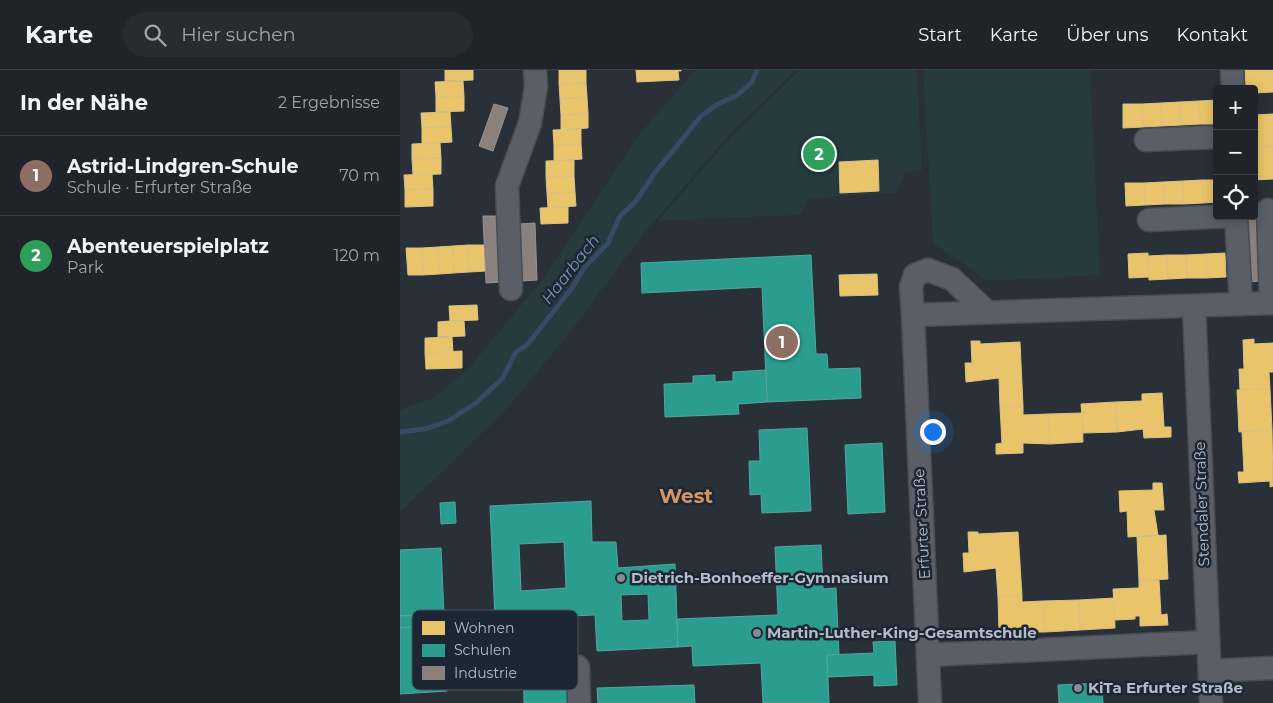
<!DOCTYPE html>
<html lang="de">
<head>
<meta charset="utf-8">
<style>
  body { margin:0; font-family:Montserrat,sans-serif; background:#282c32; color:#f1f3f6 }
  .controls { position:absolute; right:15px; top:15px; display:grid; overflow:hidden; border-radius:5px; box-shadow:0 2px 12px #0003 }
  .controls button { width:45px; height:45px; display:grid; place-items:center; padding:0; border:0; border-bottom:1px solid #3d4147; background:#20242a; color:#f1f3f6; font:25px sans-serif }
  .you { position:absolute; left:532px; top:361px; width:18px; height:18px; margin:-12px; border:4px solid #fff; border-radius:50%; background:#1a73e8; box-shadow:0 0 0 8px #1a73e833 }
  .badge { display:grid; place-items:center; width:32px; height:32px; border-radius:50%; background:#848b96; color:#fff; font-size:16px; font-weight:700 }
  .pin { position:absolute; translate:-50% -50%; border:2px solid #fff; box-shadow:0 1px 5px #0006 }
  .list { margin:0; padding:0; list-style:none }
  h2 { display:flex; justify-content:space-between; align-items:center; height:65px; margin:0; padding:0 20px; font-size:21px }
  h2 small { font-size:16px; font-weight:400; color:#a2a4a8 }
  .list li { display:grid; grid-template-columns:32px 1fr auto; gap:15px; align-items:center; box-sizing:border-box; height:80px; padding:0 20px; border-top:1px solid #3d4147 }
  .list b { display:block; font-size:19px; white-space:nowrap }
  .list p { margin:0; font-size:16px; white-space:nowrap; color:#a2a4a8 }
  .list em { font-size:16px; font-style:normal; color:#a2a4a8 }
  .icon { flex:none; width:28px; height:28px; fill:none; stroke:currentColor; stroke-width:2; stroke-linecap:round; stroke-linejoin:round }
  .map { position:relative; flex:none; width:873px; height:633px; overflow:hidden }
  header { display:flex; align-items:center; gap:30px; box-sizing:border-box; height:70px; padding:0 25px; background:#20242a; border-bottom:1px solid #3d4147 }
  header strong { font-size:24px }
  nav { display:flex; gap:28px; margin-inline-start:auto; font-size:18px }
  .search { width:350px; height:45px; background:#282c32; display:flex; align-items:center; gap:12px; box-sizing:border-box; padding:0 18px; border-radius:28px; color:#a2a4a8; font-size:19px }
  main { display:flex }
  aside { flex:1; background:#20242a }
  .map>svg:first-child { display:block }
  .green { fill:#273a3e }
  .homes { fill:#e9c46a; stroke:#d9c286 }
  .schools { fill:#2a9d8f; stroke:#53a6a0; fill-rule:evenodd }
  .industry { fill:#8a817c; stroke:#979393 }
  .lines { fill:none; stroke-linecap:round; stroke-linejoin:round }
  .stream { stroke:#384963; stroke-width:5 }
  .minor-casing { stroke:#484c53; stroke-width:25 }
  .minor { stroke:#5a5e66; stroke-width:22 }
  .poi-dot { fill:#848b96; stroke:#1d2633; stroke-width:2 }
  .labels { text-anchor:middle; stroke-width:5; stroke-linejoin:round; paint-order:stroke }
  .street-label { font-size:15px; fill:#b4bcc9; stroke:#1d2633 }
  .poi-label { font-size:15px; font-weight:bold; fill:#b4bcc9; stroke:#1d2633; text-anchor:start }
  .water-label { font-size:16px; font-style:italic; fill:#7c92b1; stroke:#1d2633 }
  .district-label { font-size:20px; font-weight:bold; fill:#d59563; stroke:#1d2633 }
  .key { fill:#1d2633; stroke:#4a5360; stroke-width:1 }
  .key-label { font-size:14px; fill:#b4bcc9 }
</style>
</head>
<body>
<header>
<strong>Karte</strong>
<div class="search"><svg class="icon" aria-label="search" viewBox="0 0 24 24"><circle cx="10" cy="10" r="6"/><path d="M15 15l6 6"/></svg>Hier suchen</div>
<nav><a>Start</a><a>Karte</a><a>Über uns</a><a>Kontakt</a></nav>
</header>
<main>
<aside>
<h2>In der Nähe<small>2 Ergebnisse</small></h2>
<ul class="list">
<li><span class="badge" style="background:#8d6e63">1</span><div><b>Astrid-Lindgren-Schule</b><p>Schule · Erfurter Straße</p></div><em>70 m</em></li>
<li><span class="badge" style="background:#2e9e5b">2</span><div><b>Abenteuerspielplatz</b><p>Park</p></div><em>120 m</em></li>
</ul>
</aside>
<div class="map">
<svg width="873" height="633" viewBox="0 0 873 633">
  <rect width="100%" height="100%" fill="#2a3038"/>
  <g class="green">
    <path d="M296,0h100l-67,65 -86,99 -72,97 -68,82 -103,99v-102l34,-12 35,-30 74,-89 94,-142z"/>
    <path d="M400,0h117l5,101 -17,1 -8,21 -90,5 -6,17 -143,6 73,-84z"/>
    <path d="M523,0h167l10,205 -112,6 -55,-38z"/>
  </g>
  <g class="homes">
    <path d="M45,0h28v10l-28,1z"/>
    <path d="M159,0h27v13l-27,1z"/>
    <path d="M236,0h45v1h-3l1,9 -42,2z"/>
    <path d="M845,0h28v22l-19,1v-4h-8z"/>
    <path d="M63,11l1,15 -28,1 -1,-15z"/>
    <path d="M186,13l1,14 -27,2 -1,-15z"/>
    <path d="M64,26v15l-28,1v-15z"/>
    <path d="M187,27l1,16 -27,2 -1,-16z"/>
    <path d="M817,30v24h-17l-1,-23z"/>
    <path d="M799,31l1,23 -19,1 -1,-23z"/>
    <path d="M780,32l1,23 -19,1 -1,-23z"/>
    <path d="M761,33l1,23 -19,1 -1,-23z"/>
    <path d="M723,34h19l1,23 -20,1z"/>
    <path d="M50,42l1,15 -29,1 -1,-15z"/>
    <path d="M188,43v15l-27,2v-15z"/>
    <path d="M873,44v32l-19,1v-32z"/>
    <path d="M51,57l1,15 -30,2v-16z"/>
    <path d="M181,59v15l-27,1 -1,-15z"/>
    <path d="M40,73l1,15 -29,1v-15z"/>
    <path d="M181,74l1,15 -28,2v-16z"/>
    <path d="M873,76v33l-19,1v-33z"/>
    <path d="M41,88v16l-28,1 -1,-16z"/>
    <path d="M174,90v16l-28,1v-16z"/>
    <path d="M478,90l1,31 -39,2 -1,-31z"/>
    <path d="M32,104l1,15 -28,1 -1,-15z"/>
    <path d="M174,106l1,16 -28,1 -1,-16z"/>
    <path d="M802,110h15v22l-14,1z"/>
    <path d="M802,110l1,23 -19,1 -1,-23z"/>
    <path d="M783,111l1,23h-19l-2,-22z"/>
    <path d="M763,112l2,22 -20,1 -1,-22z"/>
    <path d="M725,113h19l1,22 -19,1z"/>
    <path d="M33,119v17l-28,1v-17z"/>
    <path d="M175,122l1,14 -28,2 -1,-15z"/>
    <path d="M168,137v16l-27,1 -1,-16z"/>
    <path d="M68,175h16l2,26 -17,1z"/>
    <path d="M68,175l1,27 -15,1 -1,-27z"/>
    <path d="M53,176l1,27 -15,1 -1,-27z"/>
    <path d="M38,177l1,27 -16,1 -1,-27z"/>
    <path d="M6,178h16l1,27h-15z"/>
    <path d="M748,183l1,24 -20,1 -1,-24z"/>
    <path d="M825,183l1,24 -20,1v-24z"/>
    <path d="M806,184v24h-19l-1,-23z"/>
    <path d="M767,185h19l1,23 -19,1z"/>
    <path d="M767,185l1,24 -19,1 -1,-24z"/>
    <path d="M477,204l1,21 -38,1 -1,-21z"/>
    <path d="M77,235l1,15 -28,1 -1,-15z"/>
    <path d="M50,251h14l1,15 -27,1v-15z"/>
    <path d="M52,267l1,15 -28,1v-15z"/>
    <path d="M854,269v5l19,-1v29h-4l1,17 -30,1 -1,-21h5l-1,-29z"/>
    <path d="M571,271h9v3l40,-2 3,64 -23,1 -1,-29 -33,4 -1,-19h7z"/>
    <path d="M62,281v17l-36,1 -1,-16z"/>
    <path d="M870,319l2,41 -33,2 -2,-42z"/>
    <path d="M762,323l2,34h7v10l-27,1 -1,-9 -26,3 -1,-30 26,-1v-7z"/>
    <path d="M716,332l1,30 -34,1 -2,-29z"/>
    <path d="M623,336v9l25,-1 2,30 -27,-1v10l-27,1v-10l6,-1 -2,-36z"/>
    <path d="M682,343l1,29 -33,2 -2,-30z"/>
    <path d="M872,360l1,56 -3,1v-6l-31,2 -1,-11h6l-2,-40z"/>
    <path d="M753,413h9l2,27h-10l4,25 -30,2 -1,-26 -7,1 -1,-21 34,-1z"/>
    <path d="M568,462h10v2l40,-2 4,64 -24,1 -2,-29 -32,4 -1,-19h6z"/>
    <path d="M766,465l2,44 -29,2 -2,-44z"/>
    <path d="M759,510l2,35 6,-1 1,11 -28,1v-10h-5v3l-20,1 -2,-31 26,-1v-7z"/>
    <path d="M622,526v6l21,-1 2,31h-19v-2h-6l1,10 -27,1 -1,-10h6l-1,-34z"/>
    <path d="M714,528l1,30 -35,2 -1,-30z"/>
    <path d="M679,530l1,30 -35,2 -2,-31z"/>
  </g>
  <g class="schools">
    <path d="M411,185l5,99h11l1,15 32,-1 1,30 -94,4 -5,-115 -120,6 -1,-30z"/>
    <path d="M366,300l1,32 -29,2 1,10 -74,3 -1,-33 29,-1v-7l22,-1v7l18,-1v-9z"/>
    <path d="M407,358l4,83 -49,2 -1,-19 -11,1 -1,-34h11l-1,-31z"/>
    <path d="M482,373l3,69 -37,2 -3,-69z"/>
    <path d="M191,431l1,41h24l2,26 57,-4 3,83 -81,4 -2,-36 -100,4 -5,-113zM164,472l2,46 -45,3 -2,-47zM248,524l1,26 -27,1 -1,-26z"/>
    <path d="M55,432l1,21 -15,1 -1,-21z"/>
    <path d="M421,475l2,44 13,-1 3,66 -12,1 2,48h-66l-2,-40 -68,3 -1,-20 -14,1 -1,-28 101,-4 -3,-68z"/>
    <path d="M41,478l3,66 -44,2v-66z"/>
    <path d="M21,545v12l-21,1v-12z"/>
    <path d="M44,555l3,66 -47,3v-66z"/>
    <path d="M495,571l2,44 -23,1v-11l-46,2 -1,-22 47,-2 -1,-11z"/>
    <path d="M167,580l2,53h-45l-1,-52z"/>
    <path d="M702,613l1,20h-44l-1,-18z"/>
    <path d="M294,615l1,18h-97l-1,-15z"/>
  </g>
  <g class="industry">
    <path d="M94,34l14,4 -15,43 -14,-5z"/>
    <path d="M854,141h4l3,70 -14,1 -3,-66h10z"/>
    <path d="M83,146h15l3,66 -15,1z"/>
    <path d="M135,153l2,57 -16,1 -2,-57z"/>
  </g>
  <g class="lines">
    <path class="stream" d="M0,362l25,-3 23,-8 29,-19 25,-23 14,-27 11,-7 45,-57 12,-20 24,-25 12,-27 16,-15 18,-27 47,-58 17,-12 20,-9 14,-13 5,-12"/>
    <g class="minor-casing">
      <g id="minor">
        <path d="M832,0l1,19"/>
        <path d="M746,70l71,-3"/>
        <path d="M868,140l3,93"/>
        <path d="M836,146l5,88"/>
        <path d="M749,150l83,-4"/>
        <path d="M111,219l-4,-103 23,-63 6,-36 -1,-17"/>
        <path d="M794,236l17,397"/>
        <path d="M513,245l-2,-28 4,-12 13,-5 24,9 35,33"/>
        <path d="M528,585l280,-13"/>
        <path d="M178,597l1,36"/>
        <path d="M810,601l63,-3"/>
        <path d="M530,633l-17,-388 360,-12"/>
      </g>
    </g>
    <use href="#minor" class="minor"/>
  </g>
  <g class="poi-dot">
    <circle cx="221" cy="508" r="5"/>
    <circle cx="357" cy="563" r="5"/>
    <circle cx="678" cy="618" r="5"/>
  </g>
  <g class="labels">
    <g class="street-label">
      <text transform="translate(802 434) rotate(-92)" y="5">Stendaler Straße</text>
      <text transform="translate(522 454) rotate(-93)" y="5">Erfurter Straße</text>
    </g>
    <g class="poi-label">
      <text x="231" y="513">Dietrich-Bonhoeffer-Gymnasium</text>
      <text x="367" y="568">Martin-Luther-King-Gesamtschule</text>
      <text x="688" y="623">KiTa Erfurter Straße</text>
    </g>
    <g class="water-label">
      <text transform="translate(170 199) rotate(-52)" y="6">Haarbach</text>
    </g>
    <g class="district-label">
      <text x="286" y="433">West</text>
    </g>
  </g>
  <rect x="12" y="540" width="166" height="80" rx="8" class="key"/>
  <rect x="22" y="551" width="23" height="14" fill="#e9c46a"/>
  <rect x="22" y="574" width="23" height="13" fill="#2a9d8f"/>
  <rect x="22" y="596" width="23" height="14" fill="#8a817c"/>
  <g class="key-label">
    <text x="54" y="563">Wohnen</text>
    <text x="54" y="585">Schulen</text>
    <text x="54" y="608">Industrie</text>
  </g>
</svg>
<div class="controls">
<button>+</button>
<button>−</button>
<button><svg class="icon" aria-label="locate" viewBox="0 0 24 24"><circle cx="12" cy="12" r="6"/><path d="M12 2v4M12 18v4M2 12h4M18 12h4"/></svg></button>
</div>
<div class="you"></div>
<div class="pin badge" style="left:382px;top:272px;background:#8d6e63">1</div>
<div class="pin badge" style="left:419px;top:84px;background:#2e9e5b">2</div>
</div>
</main>
</body>
</html>
